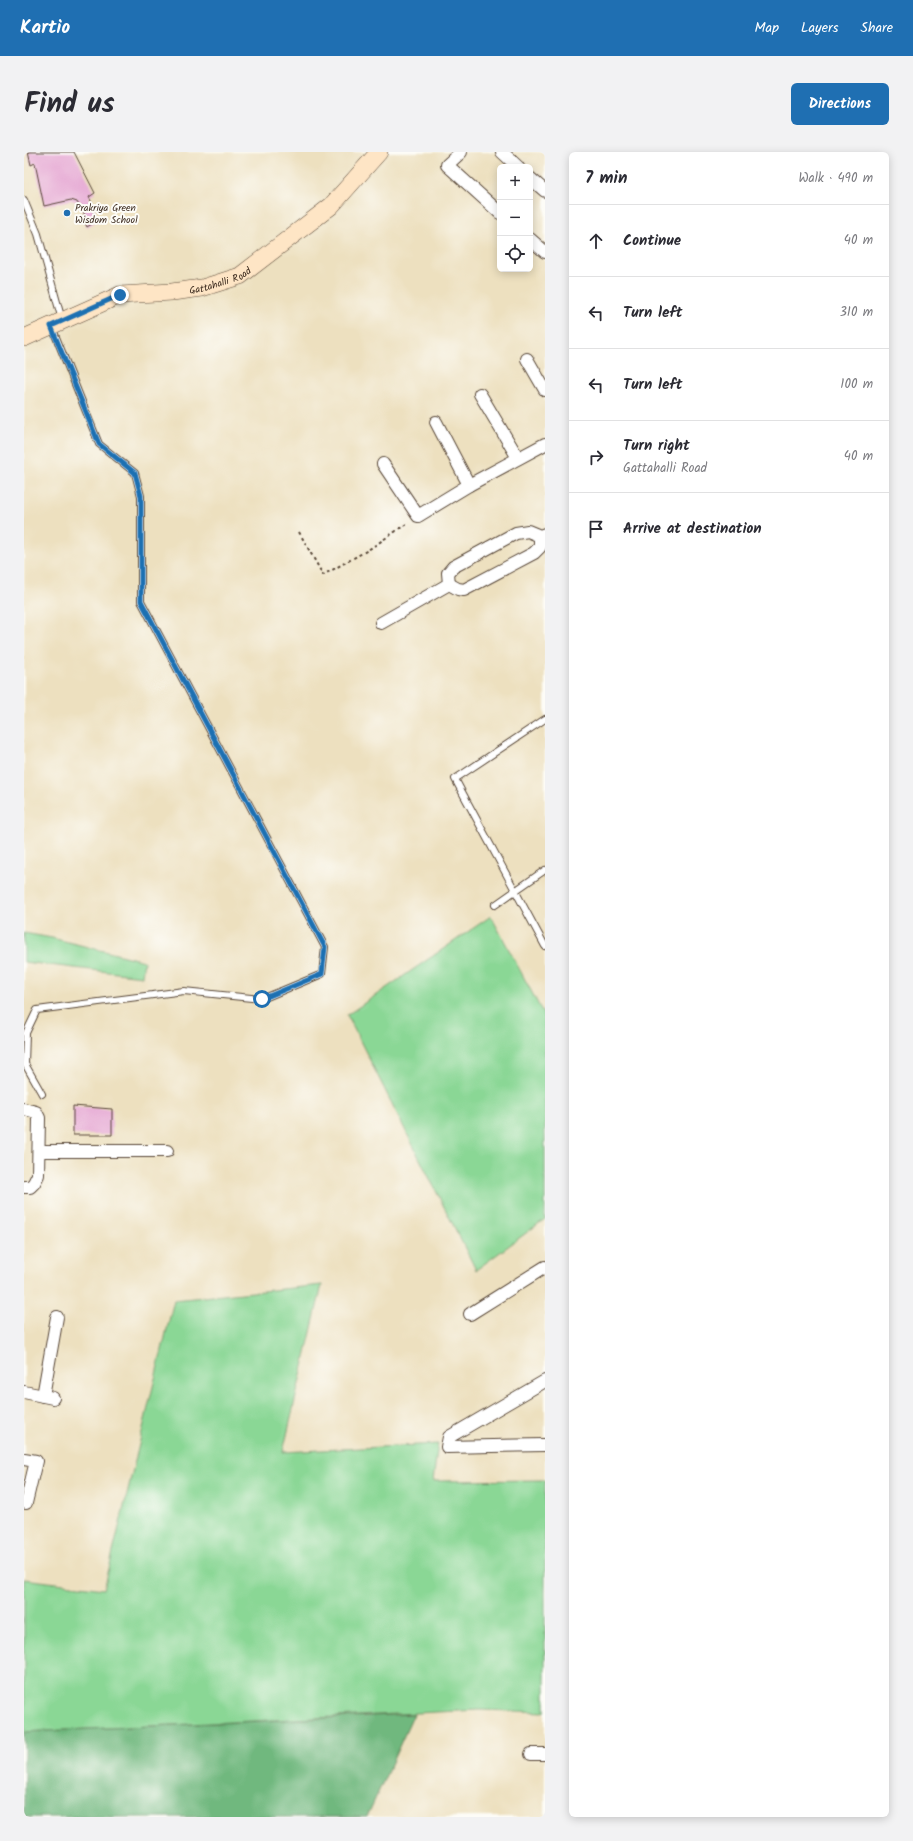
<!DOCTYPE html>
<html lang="en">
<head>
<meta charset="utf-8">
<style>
  body { margin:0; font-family:Kalam,sans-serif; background:#f2f2f3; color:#2b2b33 }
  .controls { position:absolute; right:12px; top:12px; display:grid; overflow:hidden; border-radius:6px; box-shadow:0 2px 10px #0003 }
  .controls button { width:36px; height:36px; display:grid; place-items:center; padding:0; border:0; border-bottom:1px solid #e1e1e2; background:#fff; color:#2b2b33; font:20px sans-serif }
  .stop { position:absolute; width:12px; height:12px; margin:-9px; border:3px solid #1f6fb2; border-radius:50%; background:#fff }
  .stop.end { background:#1f6fb2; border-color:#fff; box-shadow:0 1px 4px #0008 }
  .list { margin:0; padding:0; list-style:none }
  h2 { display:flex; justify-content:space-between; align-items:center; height:52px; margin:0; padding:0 16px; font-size:17px }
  h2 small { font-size:13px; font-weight:400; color:#7c7c81 }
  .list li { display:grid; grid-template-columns:26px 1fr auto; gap:12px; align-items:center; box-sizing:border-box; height:72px; padding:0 16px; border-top:1px solid #e1e1e2 }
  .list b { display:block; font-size:15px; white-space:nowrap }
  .list p { margin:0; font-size:13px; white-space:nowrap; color:#7c7c81 }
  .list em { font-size:13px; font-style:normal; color:#7c7c81 }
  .icon { flex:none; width:22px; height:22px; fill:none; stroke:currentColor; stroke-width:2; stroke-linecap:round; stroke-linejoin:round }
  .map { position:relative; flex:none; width:521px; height:1665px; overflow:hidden; border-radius:6px }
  header { display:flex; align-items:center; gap:24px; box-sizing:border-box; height:56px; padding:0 20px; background:#1f6fb2; color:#fff }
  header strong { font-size:19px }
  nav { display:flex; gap:22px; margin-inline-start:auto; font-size:14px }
  .intro { display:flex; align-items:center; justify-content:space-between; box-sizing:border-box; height:96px; padding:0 24px }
  h1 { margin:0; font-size:28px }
  .button { padding:10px 18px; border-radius:6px; background:#1f6fb2; color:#fff; font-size:14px; font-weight:700 }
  main { display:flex; gap:24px; padding:0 24px }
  aside { flex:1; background:#fff; border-radius:6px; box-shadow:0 2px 10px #0003 }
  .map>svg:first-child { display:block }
  .green { fill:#8ad795; stroke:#62805a }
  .forest { fill:#6fb87e; stroke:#55714e }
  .building { fill:#e7add6 }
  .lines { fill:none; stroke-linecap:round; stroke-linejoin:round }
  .service-casing { stroke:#564536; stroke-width:8 }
  .minor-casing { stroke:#564536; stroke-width:14 }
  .secondary-casing { stroke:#564536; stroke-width:18 }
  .path { stroke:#564536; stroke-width:2; stroke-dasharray:3 3; stroke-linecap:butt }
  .service { stroke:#fff; stroke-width:6 }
  .minor { stroke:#fff; stroke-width:12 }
  .secondary { stroke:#fee5c5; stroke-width:17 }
  .route { stroke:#1f6fb2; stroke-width:5 }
  .poi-dot { fill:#1f6fb2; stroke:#fdfcf7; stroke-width:1.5 }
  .labels { text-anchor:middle; stroke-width:4; stroke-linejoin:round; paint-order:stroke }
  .poi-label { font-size:10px; fill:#3b2a1e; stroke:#fdfcf7; text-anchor:start }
  .street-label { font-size:10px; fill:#3b2a1e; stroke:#fdfcf7 }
</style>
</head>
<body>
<header>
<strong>Kartio</strong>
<nav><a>Map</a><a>Layers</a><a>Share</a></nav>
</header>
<div class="intro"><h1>Find us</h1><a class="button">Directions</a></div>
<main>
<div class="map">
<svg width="521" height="1665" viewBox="0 0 521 1665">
  <rect width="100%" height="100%" fill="#fdfcf7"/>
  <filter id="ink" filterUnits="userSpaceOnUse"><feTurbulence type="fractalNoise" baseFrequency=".025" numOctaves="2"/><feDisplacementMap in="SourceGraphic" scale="8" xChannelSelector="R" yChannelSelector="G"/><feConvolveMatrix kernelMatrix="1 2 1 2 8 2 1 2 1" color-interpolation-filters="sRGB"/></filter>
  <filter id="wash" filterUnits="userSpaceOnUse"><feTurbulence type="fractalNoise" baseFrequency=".012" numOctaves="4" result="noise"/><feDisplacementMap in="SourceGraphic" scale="16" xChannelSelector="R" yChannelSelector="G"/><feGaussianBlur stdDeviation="0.9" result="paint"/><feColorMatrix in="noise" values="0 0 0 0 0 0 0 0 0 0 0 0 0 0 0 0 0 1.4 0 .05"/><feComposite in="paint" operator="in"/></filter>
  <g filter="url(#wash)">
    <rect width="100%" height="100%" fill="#ede0bf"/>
    <g class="green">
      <path d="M467,764l54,101v202l-69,51 -129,-255z"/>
      <path d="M0,781l28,5 92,23 -2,15 -118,-14z"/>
      <path d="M298,1133l-39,167 155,-8 -5,37 112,-1v232l-66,-2 -455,22v-153l80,10 70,-289z"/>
    </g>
    <path class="forest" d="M390,1562l-47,103h-343v-85z"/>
    <g id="blocks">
      <g class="building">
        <path d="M4,0h46l21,41 -6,4 6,12 -2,2 5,9 -11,7 -5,-10 3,-2 -8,-13 -6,-2 -27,6 -9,-43 -4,2z"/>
        <path d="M49,954l39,3v26h-39z"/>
      </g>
    </g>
  </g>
  <g filter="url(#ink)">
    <use href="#blocks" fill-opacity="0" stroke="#564536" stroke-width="1"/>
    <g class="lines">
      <g class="service-casing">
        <g id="service">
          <path d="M0,48l14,34 24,86"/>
          <path d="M521,567l-90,60 90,167"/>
          <path d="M471,753l50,-35"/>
          <path d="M18,942l-17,-30 1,-31 11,-23 147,-19 78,8 60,-25 3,-27 -184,-346v-105l-6,-23 -36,-29 -47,-117"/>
        </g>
      </g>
      <g class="minor-casing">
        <g id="minor">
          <path d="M437,0l-14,13 53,48"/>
          <path d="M478,0l16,15"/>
          <path d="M506,26l15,13"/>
          <path d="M506,87l15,13"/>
          <path d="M503,207l18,31"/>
          <path d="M456,242l38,64"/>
          <path d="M412,270l33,63"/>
          <path d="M359,312l35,52 51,-31 76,-41"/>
          <path d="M425,432l9,5 6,1 70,-37 6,-6v-11"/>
          <path d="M357,471l68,-39 -1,-11 5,-6 63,-34 12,-2 12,5 5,-2"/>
          <path d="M0,957l12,3 3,6 -1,57 -4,8 -4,4h-6"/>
          <path d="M15,999h128"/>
          <path d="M446,1162l75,-47"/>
          <path d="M521,1229l-96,56 -2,10 98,-2"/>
          <path d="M0,1240l29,6"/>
          <path d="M19,1244l14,-79"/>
          <path d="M0,1307l12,2 -10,42"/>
          <path d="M507,1602h14"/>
        </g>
      </g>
      <g class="secondary-casing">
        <g id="secondary">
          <path id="s1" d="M0,186l96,-43 52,-3 30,-4 38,-12 91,-70 48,-54"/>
        </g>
      </g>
      <path class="path" d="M275,380l24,43 45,-25 40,-27"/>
      <use href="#service" class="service"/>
      <use href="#minor" class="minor"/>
      <use href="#secondary" class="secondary"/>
    </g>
  </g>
  <g class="lines" filter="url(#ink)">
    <path class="route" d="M96,143l-69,31 48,118 36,29 6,23v105l184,346 -3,27 -60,25"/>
  </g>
  <circle class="poi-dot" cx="43" cy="61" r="4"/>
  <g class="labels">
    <g class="poi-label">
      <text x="51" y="59">Prakriya Green<tspan x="51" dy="12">Wisdom School</tspan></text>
    </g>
    <g class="street-label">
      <text dy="4" stroke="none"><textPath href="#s1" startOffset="207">Gattahalli Road</textPath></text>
    </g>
  </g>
</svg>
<div class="controls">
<button>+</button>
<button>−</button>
<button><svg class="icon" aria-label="locate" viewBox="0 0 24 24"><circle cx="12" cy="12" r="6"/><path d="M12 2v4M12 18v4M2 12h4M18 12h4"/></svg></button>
</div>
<div class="stop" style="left:238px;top:847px"></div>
<div class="stop end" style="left:96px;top:143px"></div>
</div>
<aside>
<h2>7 min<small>Walk · 490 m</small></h2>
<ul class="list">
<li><svg class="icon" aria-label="ahead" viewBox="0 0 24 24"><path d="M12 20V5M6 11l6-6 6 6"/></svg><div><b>Continue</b></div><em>40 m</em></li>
<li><svg class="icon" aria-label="left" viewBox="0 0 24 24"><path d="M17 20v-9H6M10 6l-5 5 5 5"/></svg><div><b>Turn left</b></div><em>310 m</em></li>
<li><svg class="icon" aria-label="left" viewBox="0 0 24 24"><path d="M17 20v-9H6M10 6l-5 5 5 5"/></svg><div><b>Turn left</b></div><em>100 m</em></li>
<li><svg class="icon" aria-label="right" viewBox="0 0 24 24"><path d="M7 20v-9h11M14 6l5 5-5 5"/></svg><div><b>Turn right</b><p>Gattahalli Road</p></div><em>40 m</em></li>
<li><svg class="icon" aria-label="arrive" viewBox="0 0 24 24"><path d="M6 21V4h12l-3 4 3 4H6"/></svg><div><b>Arrive at destination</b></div></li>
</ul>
</aside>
</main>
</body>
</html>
